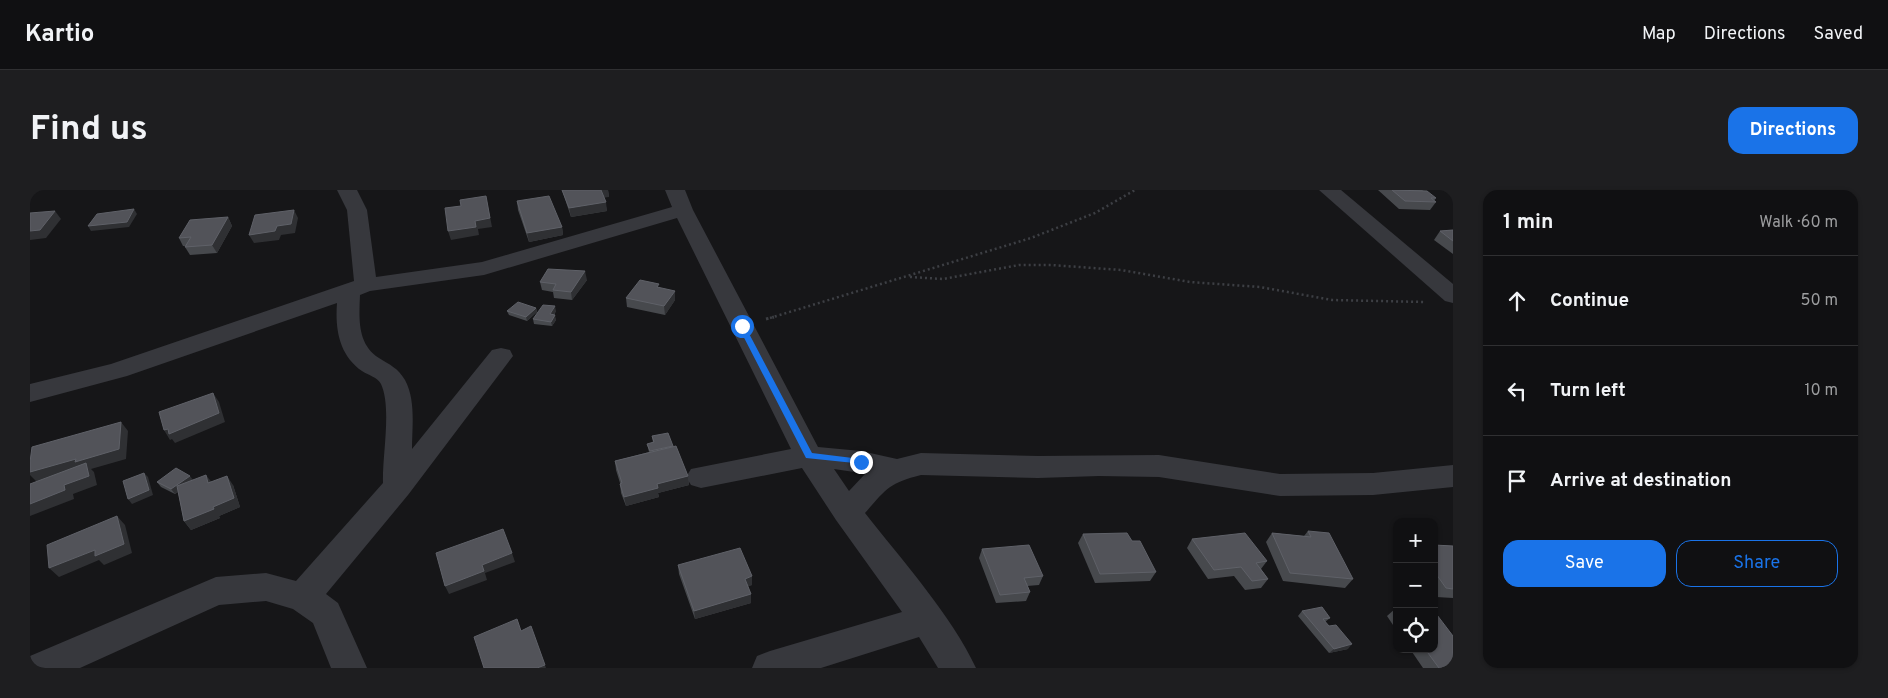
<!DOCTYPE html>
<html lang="en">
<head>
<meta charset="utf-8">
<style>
  body { margin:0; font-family:Overpass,sans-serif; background:#1e1e20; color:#f1f3f6 }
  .controls { position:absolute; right:15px; bottom:15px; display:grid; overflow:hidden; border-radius:10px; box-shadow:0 1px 4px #0004 }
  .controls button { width:45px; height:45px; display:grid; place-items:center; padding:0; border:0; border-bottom:1px solid #303032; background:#101012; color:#f1f3f6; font:25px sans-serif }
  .stop { position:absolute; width:15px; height:15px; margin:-11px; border:4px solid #1a73e8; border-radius:50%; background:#fff }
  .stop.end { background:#1a73e8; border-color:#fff; box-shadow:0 1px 5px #0008 }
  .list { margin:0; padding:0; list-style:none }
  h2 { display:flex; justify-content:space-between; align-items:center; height:65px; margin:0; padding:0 20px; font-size:21px }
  h2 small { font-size:16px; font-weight:400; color:#9c9d9f }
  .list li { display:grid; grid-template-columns:32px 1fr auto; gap:15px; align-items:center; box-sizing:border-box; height:90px; padding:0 20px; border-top:1px solid #303032 }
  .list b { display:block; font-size:19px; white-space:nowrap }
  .list em { font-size:16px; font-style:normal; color:#9c9d9f }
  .actions { display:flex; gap:10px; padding:15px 20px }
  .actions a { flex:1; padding:11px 0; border:1px solid #1a73e8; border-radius:15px; text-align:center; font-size:18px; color:#1a73e8 }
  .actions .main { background:#1a73e8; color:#fff }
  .icon { flex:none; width:28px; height:28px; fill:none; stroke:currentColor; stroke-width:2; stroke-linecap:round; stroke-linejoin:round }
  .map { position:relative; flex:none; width:1423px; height:478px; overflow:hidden; border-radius:15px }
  header { display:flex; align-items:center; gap:30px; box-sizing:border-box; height:70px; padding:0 25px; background:#101012; border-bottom:1px solid #303032 }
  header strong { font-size:24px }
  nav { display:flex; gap:28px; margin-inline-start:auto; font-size:18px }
  .intro { display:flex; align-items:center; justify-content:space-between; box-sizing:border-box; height:120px; padding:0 30px }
  h1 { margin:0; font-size:35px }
  .button { padding:12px 22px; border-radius:15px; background:#1a73e8; color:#fff; font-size:18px; font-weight:700 }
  main { display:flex; gap:30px; padding:0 30px }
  aside { flex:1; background:#101012; border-radius:15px; box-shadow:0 1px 4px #0004 }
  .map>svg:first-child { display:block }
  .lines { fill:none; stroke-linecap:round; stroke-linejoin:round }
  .path-far1 { stroke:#3d3f44; stroke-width:2.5; stroke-dasharray:2 3; stroke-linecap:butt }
  .path { stroke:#3d3f44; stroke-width:3; stroke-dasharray:2.5 4; stroke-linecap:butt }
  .minor { fill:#37383d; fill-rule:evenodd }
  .wall { fill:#47494d }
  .shaded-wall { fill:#2f3033 }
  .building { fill:#525359; stroke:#5f6168 }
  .route { fill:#1a73e8 }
</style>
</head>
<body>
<header>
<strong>Kartio</strong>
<nav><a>Map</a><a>Directions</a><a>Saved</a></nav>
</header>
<div class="intro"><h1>Find us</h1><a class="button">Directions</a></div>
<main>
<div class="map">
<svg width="1423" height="478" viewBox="0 0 1423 478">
  <rect width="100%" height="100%" fill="#161618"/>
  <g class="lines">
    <g class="path-far1">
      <path d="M880,87l33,2 76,-14h32l70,5 69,12 70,5 72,13 93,2"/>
      <path d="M740,128l261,-80 64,-25 40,-23"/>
    </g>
    <path class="path" d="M736,129l8,-2"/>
    <g class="minor">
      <path d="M307,0h20l10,20 9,67 106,-15 190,-55 -7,-17h20l8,20 125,237 43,4 36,8 24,-6 117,3 121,-1 121,19 93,-1 80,-8v22l-80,8 -93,1 -121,-19 -60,-1 -61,2 -117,-3c-32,8 -35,14 -56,38 36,46 87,103 111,155h-38l-19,-31 -98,31h-69l5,-12 13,-5 132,-39 -66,-92 -34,-52 -101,20 -10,-3 -5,-8 5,-8 100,-20 -114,-231 -193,57 -114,16 -10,4c-1,23 -3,49 19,63 11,7 19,10 26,22 11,20 7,48 7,69l80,-99 9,-2 9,2 3,6 -105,139 -82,99 12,9 29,65h-36l-18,-45 -20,-14 -27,-8 -47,4 -139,63h-50v-12l186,-79 50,-4 30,8 87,-98c-1,-27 9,-75 -2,-99 -4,-7 -13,-9 -19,-13 -23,-16 -27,-42 -25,-68l-210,73 -97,26v-18l81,-20 243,-83 -7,-71zM804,279l27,4 4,1 -16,17z"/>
      <path d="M1289,0h22l112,94v19l-8,-2z"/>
    </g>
  </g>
  <g class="wall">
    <path d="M532,0h46l1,7h-5l3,14 -36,6z"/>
    <path d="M1348,0h44l14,8 -2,3 2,1 -6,8 -31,-1z"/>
    <path d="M487,11l45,26 1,8 -34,7 -11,-32z"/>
    <path d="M198,27l4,9 -15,27 -27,2 -5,-8v-1h-2l-4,-8z"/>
    <path d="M1423,40v24l-19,-14 6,-9z"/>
    <path d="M557,90l-15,20 -18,-2 -1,-6 -11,-2 -2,-8z"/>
    <path d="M629,98l16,12 -10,15 -38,-8 -1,-9z"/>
    <path d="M506,118l1,4 -10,9 -18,-6 -2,-4z"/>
    <path d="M526,121l-2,4 2,5 -4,6 -18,-2 -1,-5z"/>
    <path d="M622,246l21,10 15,30 1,9 -31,8 1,4 -33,9 -5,-13 -1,-9v-1l-4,-13 -1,-9 34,-9 -2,-8 6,-1z"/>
    <path d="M163,290l40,5 7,22 -21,9 1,2 -29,12 -7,-9 -6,-29 -3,2 -14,-7 -4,-5z"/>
    <path d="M1278,341l45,48 -8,9 -62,-7 -17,-39 6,-9 32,3z"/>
    <path d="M1053,344l49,7 24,31 -6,9 -55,2 -17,-40z"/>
    <path d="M1162,349l75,22 -6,8 7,10 -7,9 -16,2 -11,-14 -26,3 -21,-31z"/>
    <path d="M1404,355l19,1v52l-17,-1 -2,-3z"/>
    <path d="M952,359l61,27 -4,9 -12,1 3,6 -4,9 -30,2 -17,-45z"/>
    <path d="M648,375l74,20 -4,1 3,17 -56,16 -16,-45z"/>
    <path d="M1367,417v24l-10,-15 9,-8z"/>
    <path d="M1272,421l28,7 -5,4 23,27 -19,4 -31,-37z"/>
    <path d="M1380,459h24l19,19h-30z"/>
  </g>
  <g class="shaded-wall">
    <path d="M570,0h8l1,7 -8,1z"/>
    <path d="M456,6l6,31 -14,2 1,6 -28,5 -3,-9z"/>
    <path d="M576,12l1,9 -36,6 -2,-9z"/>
    <path d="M104,19l3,5 -8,13 -38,4 -3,-5z"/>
    <path d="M264,20l4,8 -3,15 -14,2 -2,5 -25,3 -5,-8z"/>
    <path d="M25,21l6,8 -15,19 -16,2v-9z"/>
    <path d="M198,27l4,9 -15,27 -5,-8z"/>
    <path d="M532,37l1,8 -34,7 -2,-9z"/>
    <path d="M555,81l2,9 -15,20 -1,-8z"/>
    <path d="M645,101v9l-10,15 -1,-9z"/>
    <path d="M525,116l1,5 -5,8 -1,-5z"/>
    <path d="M506,118l1,4 -10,9 -1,-4z"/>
    <path d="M525,125l1,5 -4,6 -1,-4z"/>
    <path d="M183,203l6,9 6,20 -50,21 -3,-4 -2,1 -6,-10z"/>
    <path d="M91,232l7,9 -2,28 -35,10 3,3 3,13 -24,9 1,5 -44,17v-12l7,-22 -7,-7v-3z"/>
    <path d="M114,283l4,4 5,18 -21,9 -4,-5z"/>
    <path d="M176,285l7,9 -5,-1z"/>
    <path d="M160,286l3,4 -18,14 -4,-5z"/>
    <path d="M197,286l6,9 7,22 -21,9 1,2 -29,12 -7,-9 29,-14z"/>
    <path d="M658,286l1,9 -31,8 1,4 -33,9 -2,-9 33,-13z"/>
    <path d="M87,326l8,9 7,28 -28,12 -5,-5 -40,17 -10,-9 46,-18z"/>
    <path d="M482,363l3,9 -30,11 2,7 -38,14 -4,-8 37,-21z"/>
    <path d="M722,386v9l-8,2 1,-8z"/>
    <path d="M721,404v9l-56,16 -1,-8z"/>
    <path d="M1322,454l-4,5 -19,4 5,-4z"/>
    <path d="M515,475l1,3h-9z"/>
  </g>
  <g class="building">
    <path d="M532,0h39l5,12 -37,6z"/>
    <path d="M1362,0l35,1 9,7h-5l5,4 -31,-1z"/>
    <path d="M456,6l4,22 -15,3 1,6 -28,4 -3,-23 16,-2 -1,-6z"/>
    <path d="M519,6l13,31 -35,6 -10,-32z"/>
    <path d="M104,19l-7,13 -39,4 9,-12z"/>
    <path d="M264,20l-3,14 -14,2 -2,5 -26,4 6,-20z"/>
    <path d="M25,21l-15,19 -10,1v-18z"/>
    <path d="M198,27l-16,28 -27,2 6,-10 -12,1 11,-18z"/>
    <path d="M1423,40v11l-13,-10z"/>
    <path d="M518,79l37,2 -14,21 -18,-2 3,-6 -16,-2z"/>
    <path d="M610,90l19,4 -2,3 18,4 -11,15 -38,-8z"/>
    <path d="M488,112l18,6 -10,9 -19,-6z"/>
    <path d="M513,115l12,1 -5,8 5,1 -4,7 -18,-3z"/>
    <path d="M183,203l6,20 -50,21 -1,-5 -4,1 -5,-18z"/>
    <path d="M91,232l-2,27 -44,13 1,-3 -46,13v-10l2,-15z"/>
    <path d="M638,243l5,13 -23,5 -3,-7 7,-2 -2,-6z"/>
    <path d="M646,256l12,30 -31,8 1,4 -34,9 -4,-13 2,-1 -7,-22z"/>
    <path d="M56,273l3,13 -25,9 1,5 -35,14v-20z"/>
    <path d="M146,278l14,8 -19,13 -14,-7z"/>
    <path d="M114,283l5,17 -21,9 -5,-18z"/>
    <path d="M176,285l2,8 19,-7 7,22 -21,9 1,2 -30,12 -7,-35z"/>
    <path d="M87,326l7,28 -29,12v-6l-46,18 -2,-23z"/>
    <path d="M473,339l9,24 -30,12 2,6 -39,15 -9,-33z"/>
    <path d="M1278,341l21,2 24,46 -63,-6 -18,-40 39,4z"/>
    <path d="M1097,343l5,8h8l16,31 -56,2 -17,-40z"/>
    <path d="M1215,343l22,28 -11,2 12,16 -16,2 -11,-14 -27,3 -22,-31z"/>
    <path d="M999,355l14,31 -19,2 6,14 -30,3 -18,-46z"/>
    <path d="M1404,355l19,1v43l-7,-1 -12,-17z"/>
    <path d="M710,358l12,28 -7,3 6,15 -57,17 -16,-46z"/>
    <path d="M1292,417l8,11 -7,1 6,7 7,-1 16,19 -18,5 -32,-38z"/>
    <path d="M1404,421l19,25v32h-14l-14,-19h9z"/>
    <path d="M487,429l4,12 10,-5 14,39 -8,3h-53l-10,-31z"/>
  </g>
  <path class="route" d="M712,133l3,3 67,127 49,6 4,3 -1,2 -58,-6 -68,-132z"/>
</svg>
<div class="controls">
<button>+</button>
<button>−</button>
<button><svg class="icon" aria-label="locate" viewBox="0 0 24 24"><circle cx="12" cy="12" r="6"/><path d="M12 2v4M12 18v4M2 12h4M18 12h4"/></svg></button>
</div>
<div class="stop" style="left:712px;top:136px"></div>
<div class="stop end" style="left:831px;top:272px"></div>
</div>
<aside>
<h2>1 min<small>Walk · 60 m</small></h2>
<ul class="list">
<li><svg class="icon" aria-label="ahead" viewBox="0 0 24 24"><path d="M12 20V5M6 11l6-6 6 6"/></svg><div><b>Continue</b></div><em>50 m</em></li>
<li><svg class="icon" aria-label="left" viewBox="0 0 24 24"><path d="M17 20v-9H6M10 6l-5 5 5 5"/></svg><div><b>Turn left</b></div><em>10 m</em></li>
<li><svg class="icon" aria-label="arrive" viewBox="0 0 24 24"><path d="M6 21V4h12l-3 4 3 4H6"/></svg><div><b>Arrive at destination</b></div></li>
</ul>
<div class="actions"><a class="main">Save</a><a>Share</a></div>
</aside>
</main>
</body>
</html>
